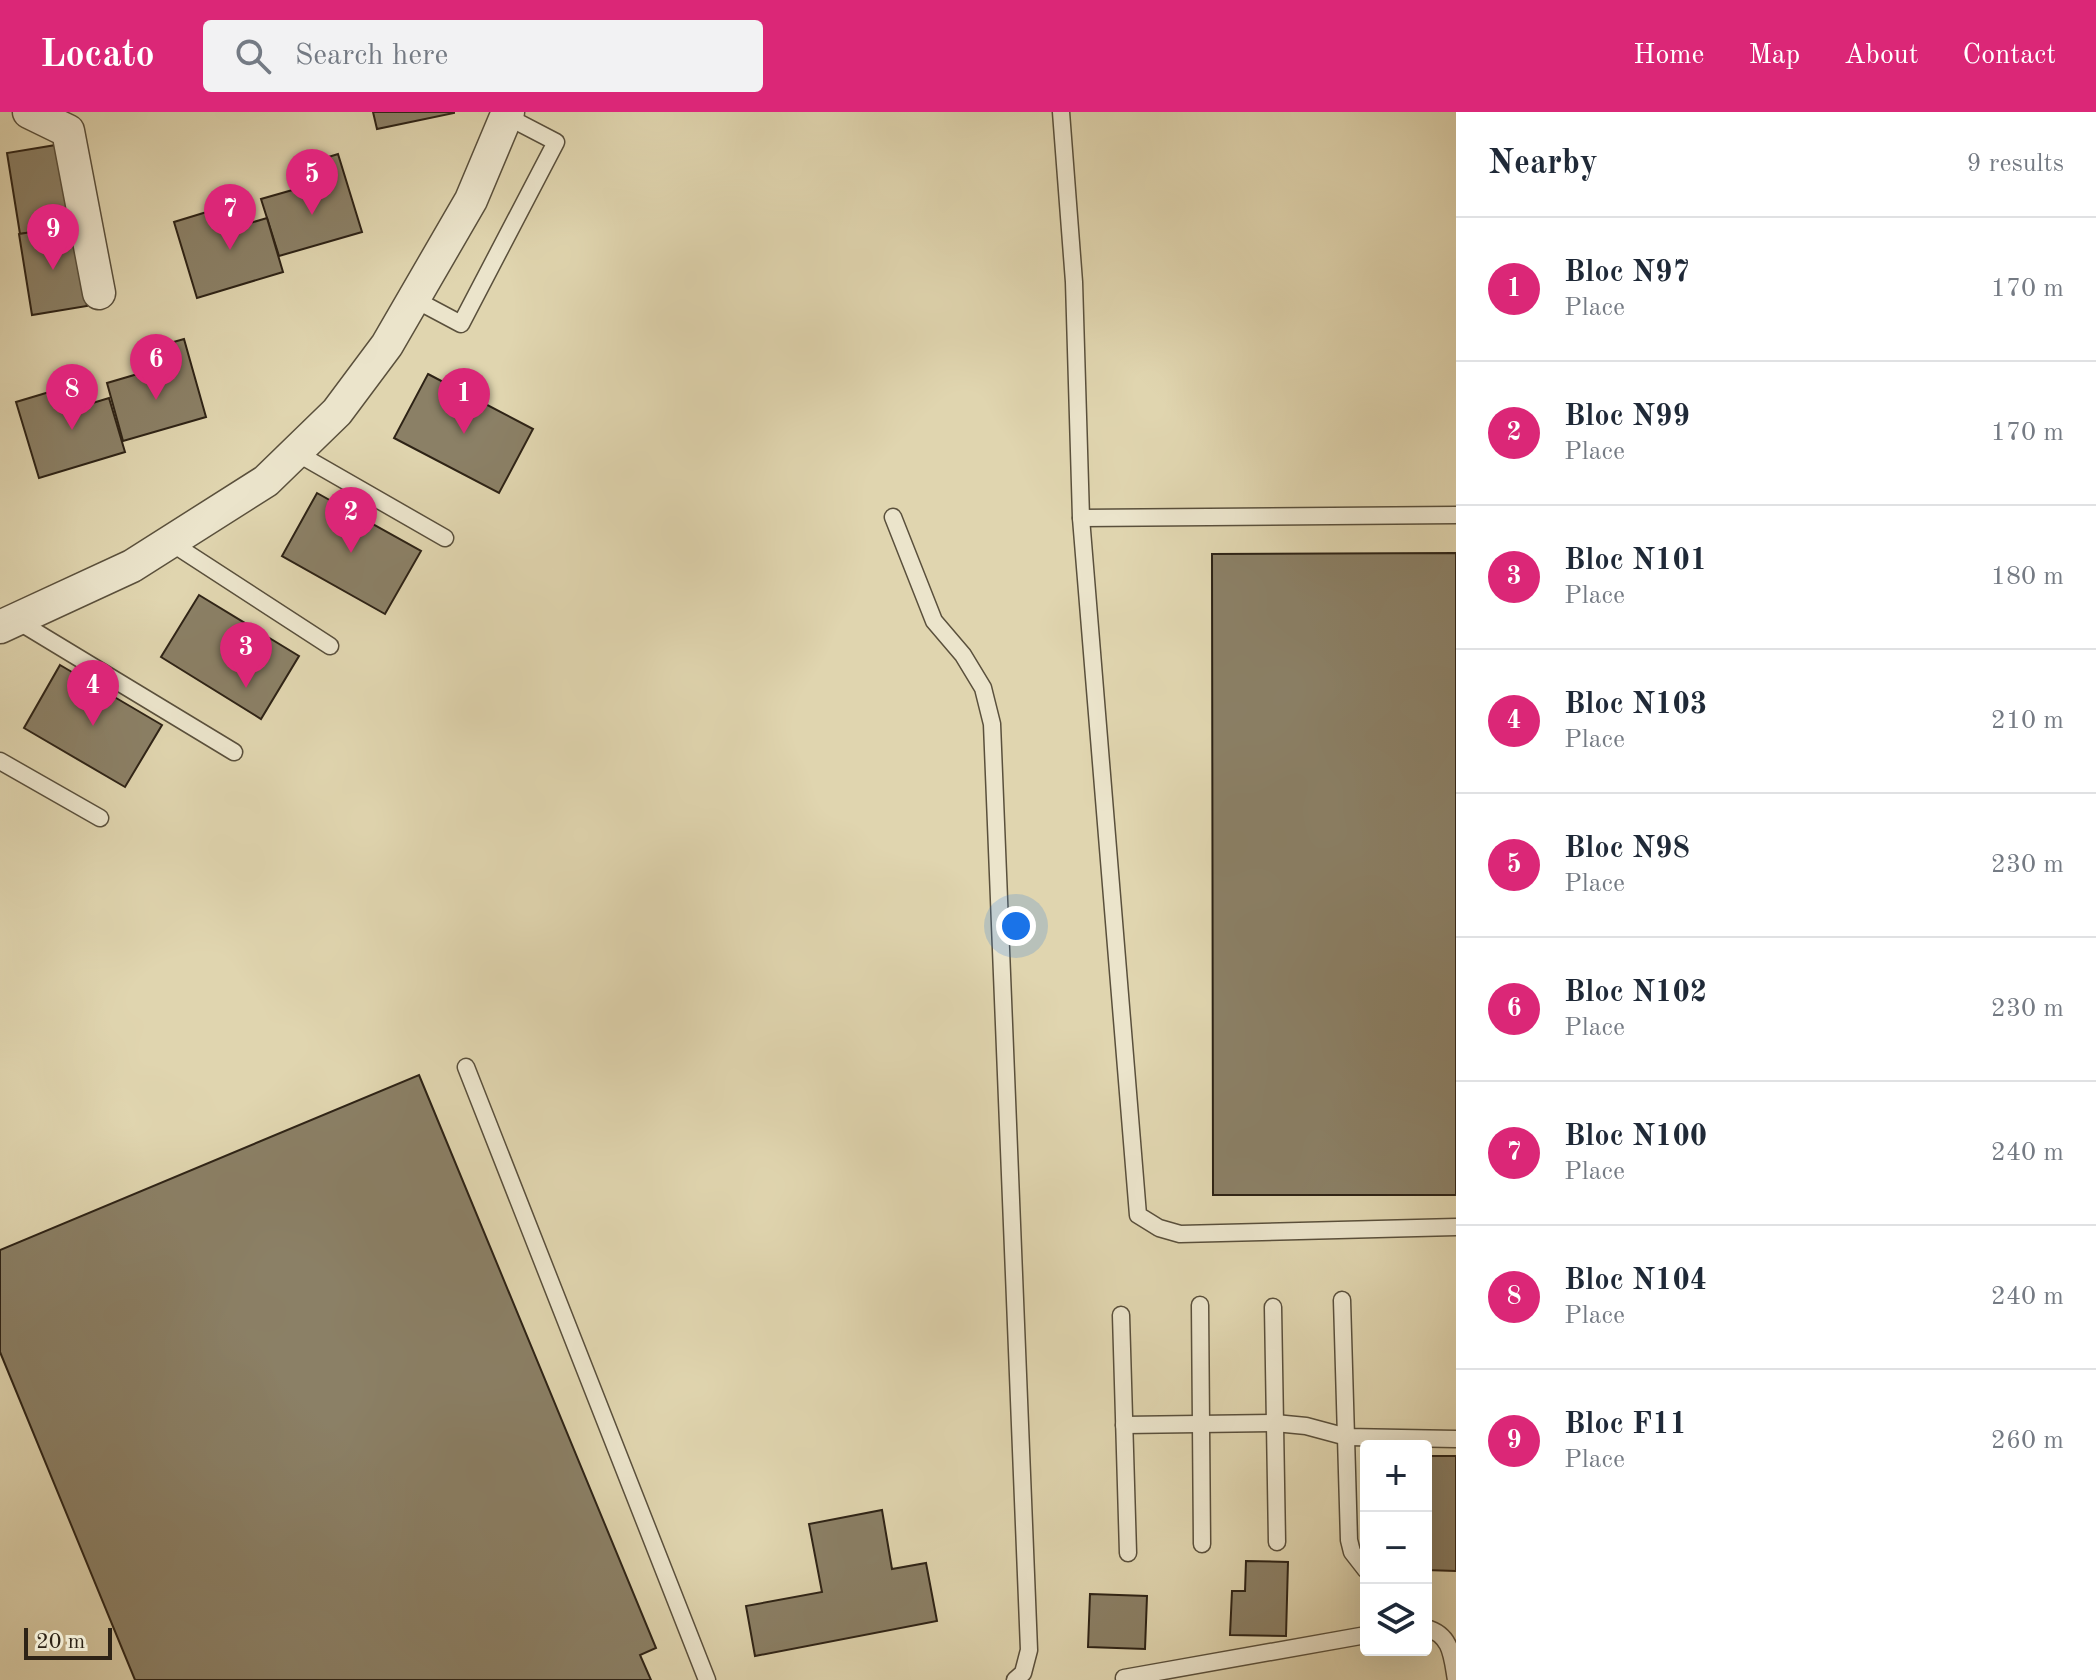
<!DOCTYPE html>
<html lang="en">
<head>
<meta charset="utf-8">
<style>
  body { margin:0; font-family:"Old Standard TT",serif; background:#f2f2f3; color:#1f2937 }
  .controls { position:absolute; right:24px; bottom:24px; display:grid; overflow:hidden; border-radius:8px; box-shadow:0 8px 32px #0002 }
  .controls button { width:72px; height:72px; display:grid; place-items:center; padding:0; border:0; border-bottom:2px solid #e0e1e3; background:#fff; color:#1f2937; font:40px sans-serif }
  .scale { position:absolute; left:24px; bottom:20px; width:88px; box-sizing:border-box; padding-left:8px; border:4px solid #2e2316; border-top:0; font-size:22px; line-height:28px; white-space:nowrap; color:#2e2316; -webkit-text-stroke:6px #ebe4cb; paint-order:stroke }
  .you { position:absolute; left:1016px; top:814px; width:28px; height:28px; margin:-20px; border:6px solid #fff; border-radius:50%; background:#1a73e8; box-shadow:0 0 0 12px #1a73e833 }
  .badge { display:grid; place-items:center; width:52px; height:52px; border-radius:50%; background:#db2777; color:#fff; font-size:26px; font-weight:700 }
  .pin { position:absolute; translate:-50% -66px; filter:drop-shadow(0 2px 4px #0008) }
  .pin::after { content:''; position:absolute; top:42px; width:28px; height:24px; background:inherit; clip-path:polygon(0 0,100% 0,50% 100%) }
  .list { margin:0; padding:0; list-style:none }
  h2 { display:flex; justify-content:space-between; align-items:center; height:104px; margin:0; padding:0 32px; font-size:34px }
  h2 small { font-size:26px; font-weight:400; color:#747a83 }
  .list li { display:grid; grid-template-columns:52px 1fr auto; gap:24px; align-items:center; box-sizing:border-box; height:144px; padding:0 32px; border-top:2px solid #e0e1e3 }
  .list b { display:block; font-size:30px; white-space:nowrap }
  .list p { margin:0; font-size:26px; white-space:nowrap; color:#747a83 }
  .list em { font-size:26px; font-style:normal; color:#747a83 }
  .icon { flex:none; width:44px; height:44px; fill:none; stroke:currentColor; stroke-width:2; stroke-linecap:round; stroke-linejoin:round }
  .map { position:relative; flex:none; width:1456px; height:1568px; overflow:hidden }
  header { display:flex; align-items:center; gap:48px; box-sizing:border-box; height:112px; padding:0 40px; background:#db2777; color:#fff }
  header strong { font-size:38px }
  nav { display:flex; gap:44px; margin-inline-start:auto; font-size:28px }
  .search { width:560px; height:72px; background:#f2f2f3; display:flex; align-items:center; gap:20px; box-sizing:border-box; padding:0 28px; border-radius:8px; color:#747a83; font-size:30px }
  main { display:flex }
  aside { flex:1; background:#fff }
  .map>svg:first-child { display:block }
  .building { fill:#8b8066; stroke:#2e2316; stroke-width:2 }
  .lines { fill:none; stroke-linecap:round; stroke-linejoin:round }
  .lane-casing { stroke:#5a503c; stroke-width:19 }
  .street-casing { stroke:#5a503c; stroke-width:35 }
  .lane { stroke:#ebe4cb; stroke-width:16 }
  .street { stroke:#ebe4cb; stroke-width:32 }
</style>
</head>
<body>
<header>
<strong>Locato</strong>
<div class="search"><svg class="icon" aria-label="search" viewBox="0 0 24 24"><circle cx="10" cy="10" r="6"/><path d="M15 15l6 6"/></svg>Search here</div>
<nav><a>Home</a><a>Map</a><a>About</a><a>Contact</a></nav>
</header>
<main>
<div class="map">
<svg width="1456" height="1568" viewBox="0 0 1456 1568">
  <rect width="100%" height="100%" fill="#e0d5af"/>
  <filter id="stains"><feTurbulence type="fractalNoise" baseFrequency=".0025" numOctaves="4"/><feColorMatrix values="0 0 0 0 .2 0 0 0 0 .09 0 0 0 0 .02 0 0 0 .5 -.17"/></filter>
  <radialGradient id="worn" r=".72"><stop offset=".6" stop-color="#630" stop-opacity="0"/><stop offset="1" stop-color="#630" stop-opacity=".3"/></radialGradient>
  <g class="building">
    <path d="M373,0h81v1l-77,16z"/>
    <path d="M62,32l13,81 -55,9 -13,-81z"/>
    <path d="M338,42l24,78 -83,24 -18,-57 35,-10 -6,-20z"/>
    <path d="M223,95l7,22 37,-11 16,54 -86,26 -23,-76z"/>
    <path d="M75,113l12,81 -55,9 -13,-81z"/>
    <path d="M184,227l22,78 -83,24 -16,-58 34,-10 -6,-20z"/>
    <path d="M428,262l105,55 -34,64 -105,-55z"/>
    <path d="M66,275l7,22 36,-11 16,54 -86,26 -23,-76z"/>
    <path d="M317,381l104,58 -36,63 -103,-58z"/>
    <path d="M1456,441v642h-243l-1,-641z"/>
    <path d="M199,483l100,61 -38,63 -100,-62z"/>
    <path d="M60,553l102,60 -37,62 -101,-59z"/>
    <path d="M419,963l237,573 -16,7 11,25h-516l-135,-328v-102z"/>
    <path d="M1426,1344h30v115l-30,-1z"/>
    <path d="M882,1398l10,59 34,-6 11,58 -182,35 -9,-50 76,-14 -13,-68z"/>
    <path d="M1246,1449l42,1 -2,74 -56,-1 2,-44h13z"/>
    <path d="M1090,1482l57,2 -2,53 -57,-2z"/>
  </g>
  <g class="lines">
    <g class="lane-casing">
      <g id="lane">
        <path d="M1061,0l13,170 7,236 57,697 21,13 21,6 276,-7"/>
        <path d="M414,187l47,25 95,-182 -50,-26"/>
        <path d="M295,340l150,86"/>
        <path d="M893,405l41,104 29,34 20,33 9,36 37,926 -6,23 -8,7"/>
        <path d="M1081,406l375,-3"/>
        <path d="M170,430l160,104"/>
        <path d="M16,508l218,132"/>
        <path d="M0,649l100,57"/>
        <path d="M466,955l241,613"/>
        <path d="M1342,1188l7,240 3,12 14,18"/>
        <path d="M1200,1193l2,239"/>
        <path d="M1273,1195l4,235"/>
        <path d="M1121,1203l7,238"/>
        <path d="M1124,1313l151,-2 31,3 41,11 109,2"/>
        <path d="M1426,1516c26,7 26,29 30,52"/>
        <path d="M1124,1566l242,-43"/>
      </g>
    </g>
    <g class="street-casing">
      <g id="street">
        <path d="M29,0l39,19 31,162"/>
        <path d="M0,515l132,-61 134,-85 71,-69 50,-67 84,-145 37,-88"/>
      </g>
    </g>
    <use href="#lane" class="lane"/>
    <use href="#street" class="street"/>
  </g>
  <rect width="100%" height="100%" filter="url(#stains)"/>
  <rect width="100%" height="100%" fill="url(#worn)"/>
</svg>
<div class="controls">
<button>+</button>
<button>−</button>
<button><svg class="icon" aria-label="layers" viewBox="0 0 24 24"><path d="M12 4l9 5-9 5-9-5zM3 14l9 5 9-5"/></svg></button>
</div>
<div class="scale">20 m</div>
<div class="you"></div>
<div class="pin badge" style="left:464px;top:322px">1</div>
<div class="pin badge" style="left:351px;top:441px">2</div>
<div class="pin badge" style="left:246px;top:576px">3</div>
<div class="pin badge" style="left:93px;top:614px">4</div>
<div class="pin badge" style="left:312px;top:103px">5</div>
<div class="pin badge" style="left:156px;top:288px">6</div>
<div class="pin badge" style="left:230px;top:138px">7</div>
<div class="pin badge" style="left:72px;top:318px">8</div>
<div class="pin badge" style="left:53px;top:158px">9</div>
</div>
<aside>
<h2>Nearby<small>9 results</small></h2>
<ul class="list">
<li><span class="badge">1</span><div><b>Bloc N97</b><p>Place</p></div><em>170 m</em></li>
<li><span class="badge">2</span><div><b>Bloc N99</b><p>Place</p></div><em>170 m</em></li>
<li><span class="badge">3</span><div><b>Bloc N101</b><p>Place</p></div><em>180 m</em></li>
<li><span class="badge">4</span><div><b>Bloc N103</b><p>Place</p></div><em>210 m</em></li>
<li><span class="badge">5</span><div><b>Bloc N98</b><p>Place</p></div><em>230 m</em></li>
<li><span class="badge">6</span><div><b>Bloc N102</b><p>Place</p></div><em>230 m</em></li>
<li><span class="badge">7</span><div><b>Bloc N100</b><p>Place</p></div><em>240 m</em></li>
<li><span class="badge">8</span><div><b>Bloc N104</b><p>Place</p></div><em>240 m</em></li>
<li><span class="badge">9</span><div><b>Bloc F11</b><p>Place</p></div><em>260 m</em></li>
</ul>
</aside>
</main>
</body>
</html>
